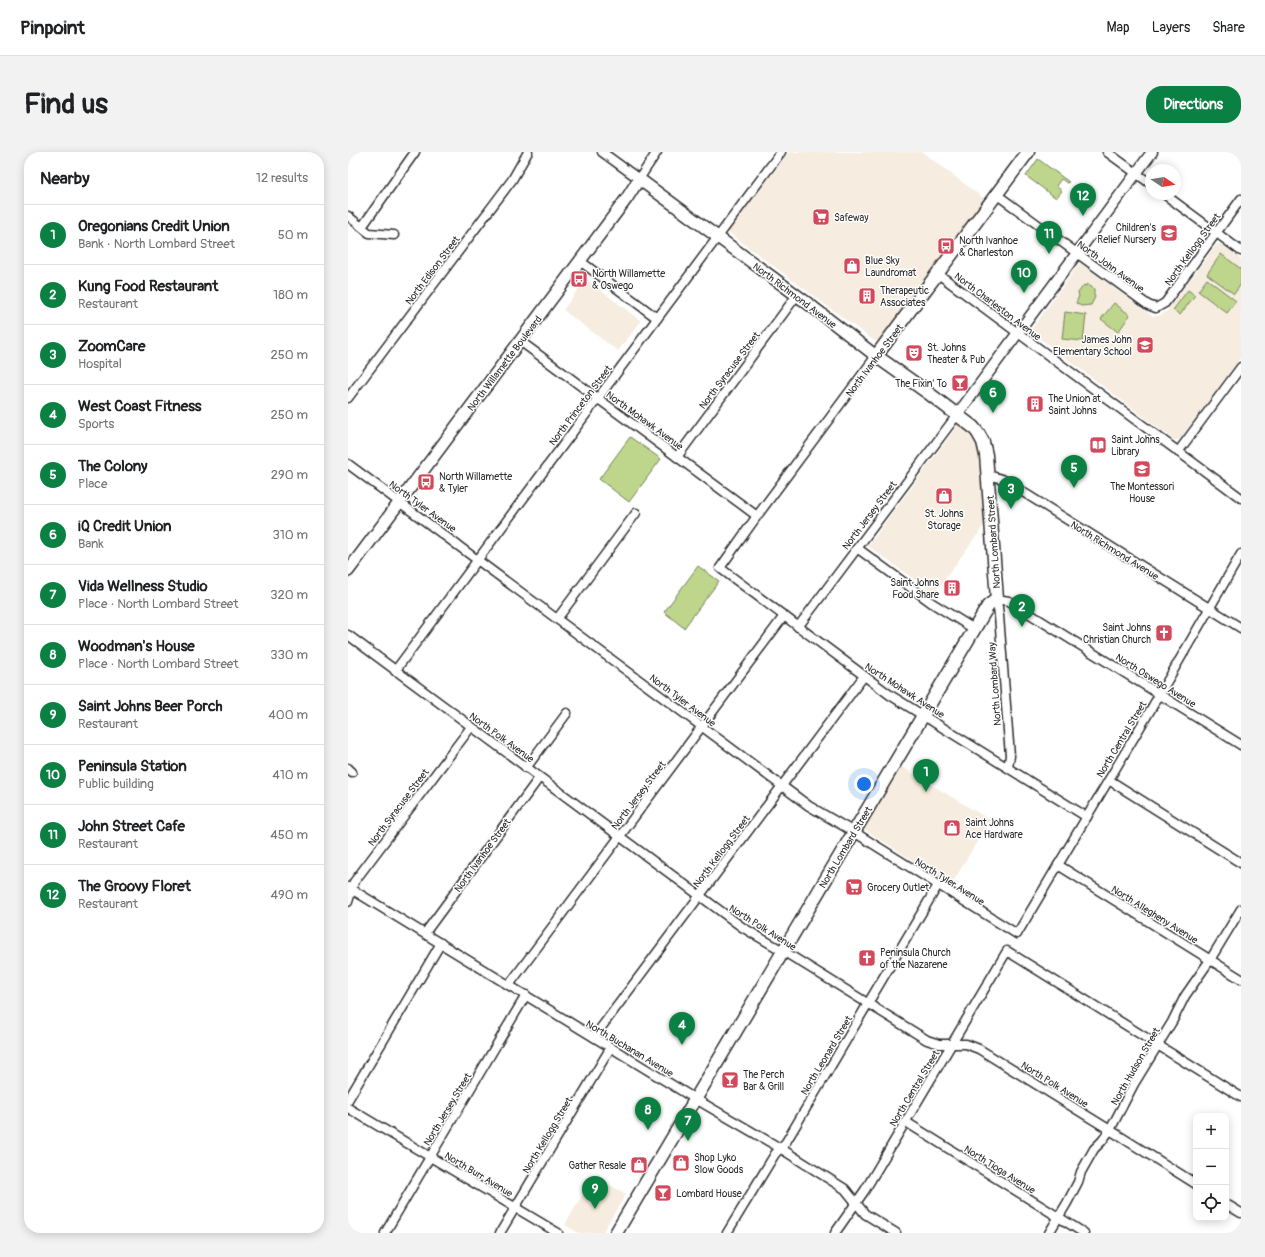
<!DOCTYPE html>
<html lang="en">
<head>
<meta charset="utf-8">
<style>
  body { margin:0; font-family:Pangolin,sans-serif; background:#f2f2f2; color:#202124 }
  .controls { position:absolute; right:12px; bottom:12px; display:grid; overflow:hidden; border-radius:8px; box-shadow:0 2px 10px #0003 }
  .controls button { width:36px; height:36px; display:grid; place-items:center; padding:0; border:0; border-bottom:1px solid #e0e0e0; background:#fff; color:#202124; font:20px sans-serif }
  .compass { position:absolute; left:797px; top:12px; width:36px; height:36px; border-radius:50%; background:#fff; box-shadow:0 2px 10px #0003; rotate:102deg }
  .you { position:absolute; left:516px; top:632px; width:14px; height:14px; margin:-10px; border:3px solid #fff; border-radius:50%; background:#1a73e8; box-shadow:0 0 0 6px #1a73e833 }
  .badge { display:grid; place-items:center; width:26px; height:26px; border-radius:50%; background:#0b8043; color:#fff; font-size:13px; font-weight:700 }
  .pin { position:absolute; translate:-50% -33px; filter:drop-shadow(0 1px 2px #0008) }
  .pin::after { content:''; position:absolute; top:21px; width:14px; height:12px; background:inherit; clip-path:polygon(0 0,100% 0,50% 100%) }
  .list { margin:0; padding:0; list-style:none }
  h2 { display:flex; justify-content:space-between; align-items:center; height:52px; margin:0; padding:0 16px; font-size:17px }
  h2 small { font-size:13px; font-weight:400; color:#757577 }
  .list li { display:grid; grid-template-columns:26px 1fr auto; gap:12px; align-items:center; box-sizing:border-box; height:60px; padding:0 16px; border-top:1px solid #e0e0e0 }
  .list b { display:block; font-size:15px; white-space:nowrap }
  .list p { margin:0; font-size:13px; white-space:nowrap; color:#757577 }
  .list em { font-size:13px; font-style:normal; color:#757577 }
  .icon { flex:none; width:22px; height:22px; fill:none; stroke:currentColor; stroke-width:2; stroke-linecap:round; stroke-linejoin:round }
  .map { position:relative; flex:none; width:893px; height:1081px; overflow:hidden; border-radius:16px }
  header { display:flex; align-items:center; gap:24px; box-sizing:border-box; height:56px; padding:0 20px; background:#fff; border-bottom:1px solid #e0e0e0 }
  header strong { font-size:19px }
  nav { display:flex; gap:22px; margin-inline-start:auto; font-size:14px }
  .intro { display:flex; align-items:center; justify-content:space-between; box-sizing:border-box; height:96px; padding:0 24px }
  h1 { margin:0; font-size:28px }
  .button { padding:10px 18px; border-radius:16px; background:#0b8043; color:#fff; font-size:14px; font-weight:700 }
  main { display:flex; gap:24px; padding:0 24px }
  aside { flex:1; background:#fff; border-radius:16px; box-shadow:0 2px 10px #0003 }
  .map>svg:first-child { display:block }
  .built { fill:#f6ecdf }
  .green { fill:#bed68c; stroke:#74805c }
  .lines { fill:none; stroke-linecap:round; stroke-linejoin:round }
  .minor-casing { stroke:#2b2b2b; stroke-width:11 }
  .tertiary-casing { stroke:#2b2b2b; stroke-width:13 }
  .secondary-casing { stroke:#2b2b2b; stroke-width:14 }
  .primary-casing { stroke:#2b2b2b; stroke-width:15 }
  .minor { stroke:#fff; stroke-width:8 }
  .tertiary { stroke:#fff; stroke-width:10 }
  .secondary { stroke:#fff; stroke-width:11 }
  .primary { stroke:#fff; stroke-width:12 }
  .labels { text-anchor:middle; stroke-width:3; stroke-linejoin:round; paint-order:stroke }
  .poi-label { font-size:10px; fill:#2b2b2b; stroke:#fff; text-anchor:start }
  .street-label { font-size:10px; fill:#2b2b2b; stroke:#fff }
</style>
</head>
<body>
<header>
<strong>Pinpoint</strong>
<nav><a>Map</a><a>Layers</a><a>Share</a></nav>
</header>
<div class="intro"><h1>Find us</h1><a class="button">Directions</a></div>
<main>
<aside>
<h2>Nearby<small>12 results</small></h2>
<ul class="list">
<li><span class="badge">1</span><div><b>Oregonians Credit Union</b><p>Bank · North Lombard Street</p></div><em>50 m</em></li>
<li><span class="badge">2</span><div><b>Kung Food Restaurant</b><p>Restaurant</p></div><em>180 m</em></li>
<li><span class="badge">3</span><div><b>ZoomCare</b><p>Hospital</p></div><em>250 m</em></li>
<li><span class="badge">4</span><div><b>West Coast Fitness</b><p>Sports</p></div><em>250 m</em></li>
<li><span class="badge">5</span><div><b>The Colony</b><p>Place</p></div><em>290 m</em></li>
<li><span class="badge">6</span><div><b>iQ Credit Union</b><p>Bank</p></div><em>310 m</em></li>
<li><span class="badge">7</span><div><b>Vida Wellness Studio</b><p>Place · North Lombard Street</p></div><em>320 m</em></li>
<li><span class="badge">8</span><div><b>Woodman's House</b><p>Place · North Lombard Street</p></div><em>330 m</em></li>
<li><span class="badge">9</span><div><b>Saint Johns Beer Porch</b><p>Restaurant</p></div><em>400 m</em></li>
<li><span class="badge">10</span><div><b>Peninsula Station</b><p>Public building</p></div><em>410 m</em></li>
<li><span class="badge">11</span><div><b>John Street Cafe</b><p>Restaurant</p></div><em>450 m</em></li>
<li><span class="badge">12</span><div><b>The Groovy Floret</b><p>Restaurant</p></div><em>490 m</em></li>
</ul>
</aside>
<div class="map">
<svg width="893" height="1081" viewBox="0 0 893 1081">
  <rect width="100%" height="100%" fill="#fff"/>
  <filter id="ink" filterUnits="userSpaceOnUse"><feTurbulence type="fractalNoise" baseFrequency=".025" numOctaves="2"/><feDisplacementMap in="SourceGraphic" scale="8" xChannelSelector="R" yChannelSelector="G"/><feConvolveMatrix kernelMatrix="1 2 1 2 8 2 1 2 1" color-interpolation-filters="sRGB"/></filter>
  <g filter="url(#ink)">
    <g class="built">
      <path d="M441,0h133l64,48 -103,139 -8,2 -5,-3 -142,-106z"/>
      <path d="M872,92l3,1 18,14v98l-61,82 -3,1h-3l-141,-107 -1,-4 1,-2 47,-64 68,50 5,3h5l5,-2 4,-3 49,-66z"/>
      <path d="M238,127l55,42 -23,30 -55,-41z"/>
      <path d="M610,273l12,9 7,9 3,10 5,71 -51,70 -66,-48z"/>
      <path d="M554,615l88,53 -39,65 -87,-56z"/>
      <path d="M245,1024l33,18 -24,39h-23l-14,-8z"/>
    </g>
    <g class="green">
      <path d="M690,7l31,23 -2,1 -6,-4 -5,7 6,5 -6,7 -30,-22z"/>
      <path d="M873,102l20,15v15l-7,10 -27,-20z"/>
      <path d="M859,127l29,22 -9,12 -29,-22z"/>
      <path d="M739,132l7,5v6l1,2 -4,8 -10,1 -5,-3 3,-7 -1,-3 6,-8 2,1z"/>
      <path d="M840,138l7,5 -15,20 -7,-5z"/>
      <path d="M766,151l16,12 -12,17 -17,-13z"/>
      <path d="M717,160l21,3 -3,26 -21,-2z"/>
      <path d="M282,285l31,22 -32,43 -30,-23z"/>
      <path d="M350,414l21,15 -35,47 -20,-16z"/>
    </g>
    <g class="lines">
      <g class="minor-casing">
        <g id="minor">
          <path d="M254,0l37,27 18,-27"/>
          <path d="M759,0l44,32"/>
          <path d="M648,42l152,111 8,3 9,-5 76,-104"/>
          <path d="M816,42l77,57"/>
          <path d="M0,64l21,17 25,2"/>
          <path d="M14,75l53,-75"/>
          <path d="M232,109l77,57"/>
          <path d="M589,121l304,225"/>
          <path d="M172,189l237,175"/>
          <path d="M528,204l-119,160 -37,52 170,127 197,122"/>
          <path d="M0,246l164,-218 16,-28"/>
          <path d="M830,300l63,-85"/>
          <path d="M329,305l120,-162"/>
          <path d="M0,312l461,342 45,26 163,102 134,-225 90,-155"/>
          <path d="M640,323l14,4 239,149"/>
          <path d="M509,396l75,55 42,26"/>
          <path d="M209,467l79,-106"/>
          <path d="M450,475l159,-212"/>
          <path d="M0,483l394,292 41,24 144,89 12,4h27l13,5 131,81 86,54"/>
          <path d="M47,519l386,-519"/>
          <path d="M660,615l2,-11 -11,-140 -2,-17 12,2 232,144"/>
          <path d="M0,616l4,4"/>
          <path d="M178,616l41,-55"/>
          <path d="M761,628l132,83"/>
          <path d="M710,713l183,114"/>
          <path d="M0,735l339,207 93,54 65,41 20,25 31,19"/>
          <path d="M0,750l6,-20 117,-155"/>
          <path d="M77,781l114,-155"/>
          <path d="M161,833l275,-369"/>
          <path d="M246,885l270,-361"/>
          <path d="M0,948l93,-157"/>
          <path d="M0,956l210,125"/>
          <path d="M558,970l178,111"/>
          <path d="M878,1052l15,9"/>
          <path d="M37,1081l141,-238"/>
          <path d="M152,1081l111,-186"/>
          <path d="M379,1081l48,-79 11,-12 152,-257"/>
          <path d="M487,1081l30,-43 142,-239 234,146"/>
          <path d="M701,1081l18,-30 11,-21 3,-10 13,-23 8,-8 8,-11 24,-46 38,-62 13,-26 25,-36 31,-51"/>
        </g>
      </g>
      <g class="tertiary-casing">
        <path id="tertiary" d="M609,263l195,-263"/>
      </g>
      <g class="secondary-casing">
        <path id="secondary" d="M0,419l279,-373 12,-19 175,129 62,48"/>
      </g>
      <g class="primary-casing">
        <path id="primary" d="M268,1081l372,-627 9,-7 -11,-144 -3,-13 -5,-9 -5,-6 -46,-35 -51,-36 152,-204"/>
      </g>
      <use href="#minor" class="minor"/>
      <use href="#tertiary" class="tertiary"/>
      <use href="#secondary" class="secondary"/>
      <use href="#primary" class="primary"/>
    </g>
  </g>
  <defs>
    <g id="supermarket-square" transform="scale(0.9)"><rect x="-9" y="-9" width="18" height="18" rx="4" fill="#d1495b" stroke="#fff"/><path d="M-6-5.5h2.5l.6 2H6L4.5 2H-2.5L-4.4-4H-6ZM-1.5 3.2a1.3 1.3 0 1 0 .1 0ZM3 3.2a1.3 1.3 0 1 0 .1 0Z" fill="#fff"/></g>
    <g id="school-square" transform="scale(0.9)"><rect x="-9" y="-9" width="18" height="18" rx="4" fill="#d1495b" stroke="#fff"/><path d="M0-5L7-2L0 1L-7-2ZM-4 1L0 2.5L4 1V4Q0 6-4 4Z" fill="#fff"/></g>
    <g id="bus-square" transform="scale(0.9)"><rect x="-9" y="-9" width="18" height="18" rx="4" fill="#d1495b" stroke="#fff"/><path d="M-5-6H5V4H4V6H2V4H-2V6H-4V4H-5ZM-3.5-4V0h7V-4ZM-3.5 1.2v1.5H-2V1.2ZM2 1.2v1.5H3.5V1.2Z" fill="#fff"/></g>
    <g id="shop-square" transform="scale(0.9)"><rect x="-9" y="-9" width="18" height="18" rx="4" fill="#d1495b" stroke="#fff"/><path d="M-5-2.5h2.3a2.7 3.5 0 0 1 5.4 0H5L5.5 6h-11ZM-1.5-2.5h3a1.5 2.3 0 0 0-3 0Z" fill="#fff"/></g>
    <g id="building-square" transform="scale(0.9)"><rect x="-9" y="-9" width="18" height="18" rx="4" fill="#d1495b" stroke="#fff"/><path d="M-4-6H4V6H1V3H-1V6H-4ZM-2.5-4.3h1.7v1.8h-1.7ZM.8-4.3h1.7v1.8H.8ZM-2.5-1h1.7V.8h-1.7ZM.8-1h1.7V.8H.8Z" fill="#fff"/></g>
    <g id="theatre-square" transform="scale(0.9)"><rect x="-9" y="-9" width="18" height="18" rx="4" fill="#d1495b" stroke="#fff"/><path d="M-5-5.5Q0-4 5-5.5V0Q5 5 0 6Q-5 5-5 0ZM-3.3-2.5H-1v1.5H-3.3ZM1-2.5H3.3v1.5H1ZM-2.8 1Q0 5.5 2.8 1Z" fill="#fff"/></g>
    <g id="bar-square" transform="scale(0.9)"><rect x="-9" y="-9" width="18" height="18" rx="4" fill="#d1495b" stroke="#fff"/><path d="M-6-5H6L.8 .8V4.5H3.5V6h-7V4.5H-.8V.8Z" fill="#fff"/></g>
    <g id="library-square" transform="scale(0.9)"><rect x="-9" y="-9" width="18" height="18" rx="4" fill="#d1495b" stroke="#fff"/><path d="M-6-4Q-3-5.5-.7-3.5V5Q-3 3-6 4ZM6-4Q3-5.5 .7-3.5V5Q3 3 6 4Z" fill="#fff"/></g>
    <g id="church-square" transform="scale(0.9)"><rect x="-9" y="-9" width="18" height="18" rx="4" fill="#d1495b" stroke="#fff"/><path d="M-1.2-6h2.4v3.5h3.3v2.4h-3.3V6h-2.4V-.1h-3.3v-2.4h3.3Z" fill="#fff"/></g>
  </defs>
  <g fill-rule="evenodd">
    <use href="#supermarket-square" x="473" y="65"/>
    <use href="#school-square" x="821" y="81"/>
    <use href="#bus-square" x="598" y="94"/>
    <use href="#shop-square" x="504" y="114"/>
    <use href="#bus-square" x="231" y="127"/>
    <use href="#building-square" x="519" y="144"/>
    <use href="#school-square" x="797" y="193"/>
    <use href="#theatre-square" x="566" y="201"/>
    <use href="#bar-square" x="612" y="231"/>
    <use href="#building-square" x="687" y="252"/>
    <use href="#library-square" x="750" y="293"/>
    <use href="#school-square" x="794" y="317"/>
    <use href="#bus-square" x="78" y="330"/>
    <use href="#shop-square" x="596" y="344"/>
    <use href="#building-square" x="604" y="436"/>
    <use href="#church-square" x="816" y="481"/>
    <use href="#shop-square" x="604" y="676"/>
    <use href="#supermarket-square" x="506" y="735"/>
    <use href="#church-square" x="519" y="806"/>
    <use href="#bar-square" x="382" y="928"/>
    <use href="#shop-square" x="333" y="1011"/>
    <use href="#shop-square" x="291" y="1013"/>
    <use href="#bar-square" x="315" y="1041"/>
  </g>
  <g class="labels">
    <g class="poi-label">
      <text x="486" y="69">Safeway</text>
      <text x="808" y="79" text-anchor="end">Children's<tspan x="808" dy="12">Relief Nursery</tspan></text>
      <text x="611" y="92">North Ivanhoe<tspan x="611" dy="12">&amp; Charleston</tspan></text>
      <text x="517" y="112">Blue Sky<tspan x="517" dy="12">Laundromat</tspan></text>
      <text x="244" y="125">North Willamette<tspan x="244" dy="12">&amp; Oswego</tspan></text>
      <text x="532" y="142">Therapeutic<tspan x="532" dy="12">Associates</tspan></text>
      <text x="784" y="191" text-anchor="end">James John<tspan x="784" dy="12">Elementary School</tspan></text>
      <text x="579" y="199">St. Johns<tspan x="579" dy="12">Theater &amp; Pub</tspan></text>
      <text x="599" y="235" text-anchor="end">The Fixin' To</text>
      <text x="700" y="250">The Union at<tspan x="700" dy="12">Saint Johns</tspan></text>
      <text x="763" y="291">Saint Johns<tspan x="763" dy="12">Library</tspan></text>
      <text x="91" y="328">North Willamette<tspan x="91" dy="12">&amp; Tyler</tspan></text>
      <text x="794" y="338" text-anchor="middle">The Montessori<tspan x="794" dy="12">House</tspan></text>
      <text x="596" y="365" text-anchor="middle">St. Johns<tspan x="596" dy="12">Storage</tspan></text>
      <text x="591" y="434" text-anchor="end">Saint Johns<tspan x="591" dy="12">Food Share</tspan></text>
      <text x="803" y="479" text-anchor="end">Saint Johns<tspan x="803" dy="12">Christian Church</tspan></text>
      <text x="617" y="674">Saint Johns<tspan x="617" dy="12">Ace Hardware</tspan></text>
      <text x="519" y="739">Grocery Outlet</text>
      <text x="532" y="804">Peninsula Church<tspan x="532" dy="12">of the Nazarene</tspan></text>
      <text x="395" y="926">The Perch<tspan x="395" dy="12">Bar &amp; Grill</tspan></text>
      <text x="346" y="1009">Shop Lyko<tspan x="346" dy="12">Slow Goods</tspan></text>
      <text x="278" y="1017" text-anchor="end">Gather Resale</text>
      <text x="328" y="1045">Lombard House</text>
    </g>
    <g class="street-label">
      <text transform="translate(844 97) rotate(-54)" y="4">North Kellogg Street</text>
      <text transform="translate(763 114) rotate(36)" y="4">North John Avenue</text>
      <text transform="translate(84 118) rotate(-53)" y="4">North Edison Street</text>
      <text transform="translate(447 143) rotate(37)" y="4">North Richmond Avenue</text>
      <text transform="translate(650 154) rotate(37)" y="4">North Charleston Avenue</text>
      <text transform="translate(526 208) rotate(-53)" y="4">North Ivanhoe Street</text>
      <text transform="translate(156 211) rotate(-53)" y="4">North Willamette Boulevard</text>
      <text transform="translate(381 218) rotate(-53)" y="4">North Syracuse Street</text>
      <text transform="translate(232 253) rotate(-53)" y="4">North Princeton Street</text>
      <text transform="translate(297 268) rotate(36)" y="4">North Mohawk Avenue</text>
      <text transform="translate(75 354) rotate(36)" y="4">North Tyler Avenue</text>
      <text transform="translate(521 363) rotate(-53)" y="4">North Jersey Street</text>
      <text transform="translate(645 390) rotate(-94)" y="4">North Lombard Street</text>
      <text transform="translate(767 398) rotate(32)" y="4">North Richmond Avenue</text>
      <text transform="translate(808 528) rotate(32)" y="4">North Oswego Avenue</text>
      <text transform="translate(646 532) rotate(-94)" y="4">North Lombard Way</text>
      <text transform="translate(557 538) rotate(33)" y="4">North Mohawk Avenue</text>
      <text transform="translate(335 548) rotate(37)" y="4">North Tyler Avenue</text>
      <text transform="translate(154 585) rotate(36)" y="4">North Polk Avenue</text>
      <text transform="translate(773 587) rotate(-59)" y="4">North Central Street</text>
      <text transform="translate(290 643) rotate(-53)" y="4">North Jersey Street</text>
      <text transform="translate(50 655) rotate(-53)" y="4">North Syracuse Street</text>
      <text transform="translate(497 695) rotate(-59)" y="4">North Lombard Street</text>
      <text transform="translate(373 699) rotate(-53)" y="4">North Kellogg Street</text>
      <text transform="translate(134 703) rotate(-54)" y="4">North Ivanhoe Street</text>
      <text transform="translate(602 729) rotate(32)" y="4">North Tyler Avenue</text>
      <text transform="translate(807 762) rotate(32)" y="4">North Allegheny Avenue</text>
      <text transform="translate(415 775) rotate(32)" y="4">North Polk Avenue</text>
      <text transform="translate(282 896) rotate(31)" y="4">North Buchanan Avenue</text>
      <text transform="translate(478 903) rotate(-59)" y="4">North Leonard Street</text>
      <text transform="translate(787 914) rotate(-60)" y="4">North Hudson Street</text>
      <text transform="translate(707 932) rotate(32)" y="4">North Polk Avenue</text>
      <text transform="translate(566 936) rotate(-59)" y="4">North Central Street</text>
      <text transform="translate(99 957) rotate(-59)" y="4">North Jersey Street</text>
      <text transform="translate(199 983) rotate(-59)" y="4">North Kellogg Street</text>
      <text transform="translate(652 1017) rotate(32)" y="4">North Tioga Avenue</text>
      <text transform="translate(131 1022) rotate(31)" y="4">North Burr Avenue</text>
    </g>
  </g>
</svg>
<div class="controls">
<button>+</button>
<button>−</button>
<button><svg class="icon" aria-label="locate" viewBox="0 0 24 24"><circle cx="12" cy="12" r="6"/><path d="M12 2v4M12 18v4M2 12h4M18 12h4"/></svg></button>
</div>
<svg class="compass" viewBox="-18 -18 36 36"><path d="M0-13l5 13h-10z" fill="#e53935"/><path d="M0 13l5-13h-10z" fill="#757577"/></svg>
<div class="you"></div>
<div class="pin badge" style="left:578px;top:640px">1</div>
<div class="pin badge" style="left:674px;top:475px">2</div>
<div class="pin badge" style="left:663px;top:357px">3</div>
<div class="pin badge" style="left:334px;top:893px">4</div>
<div class="pin badge" style="left:726px;top:336px">5</div>
<div class="pin badge" style="left:645px;top:261px">6</div>
<div class="pin badge" style="left:340px;top:989px">7</div>
<div class="pin badge" style="left:300px;top:978px">8</div>
<div class="pin badge" style="left:247px;top:1057px">9</div>
<div class="pin badge" style="left:676px;top:141px">10</div>
<div class="pin badge" style="left:701px;top:102px">11</div>
<div class="pin badge" style="left:735px;top:64px">12</div>
</div>
</main>
</body>
</html>
